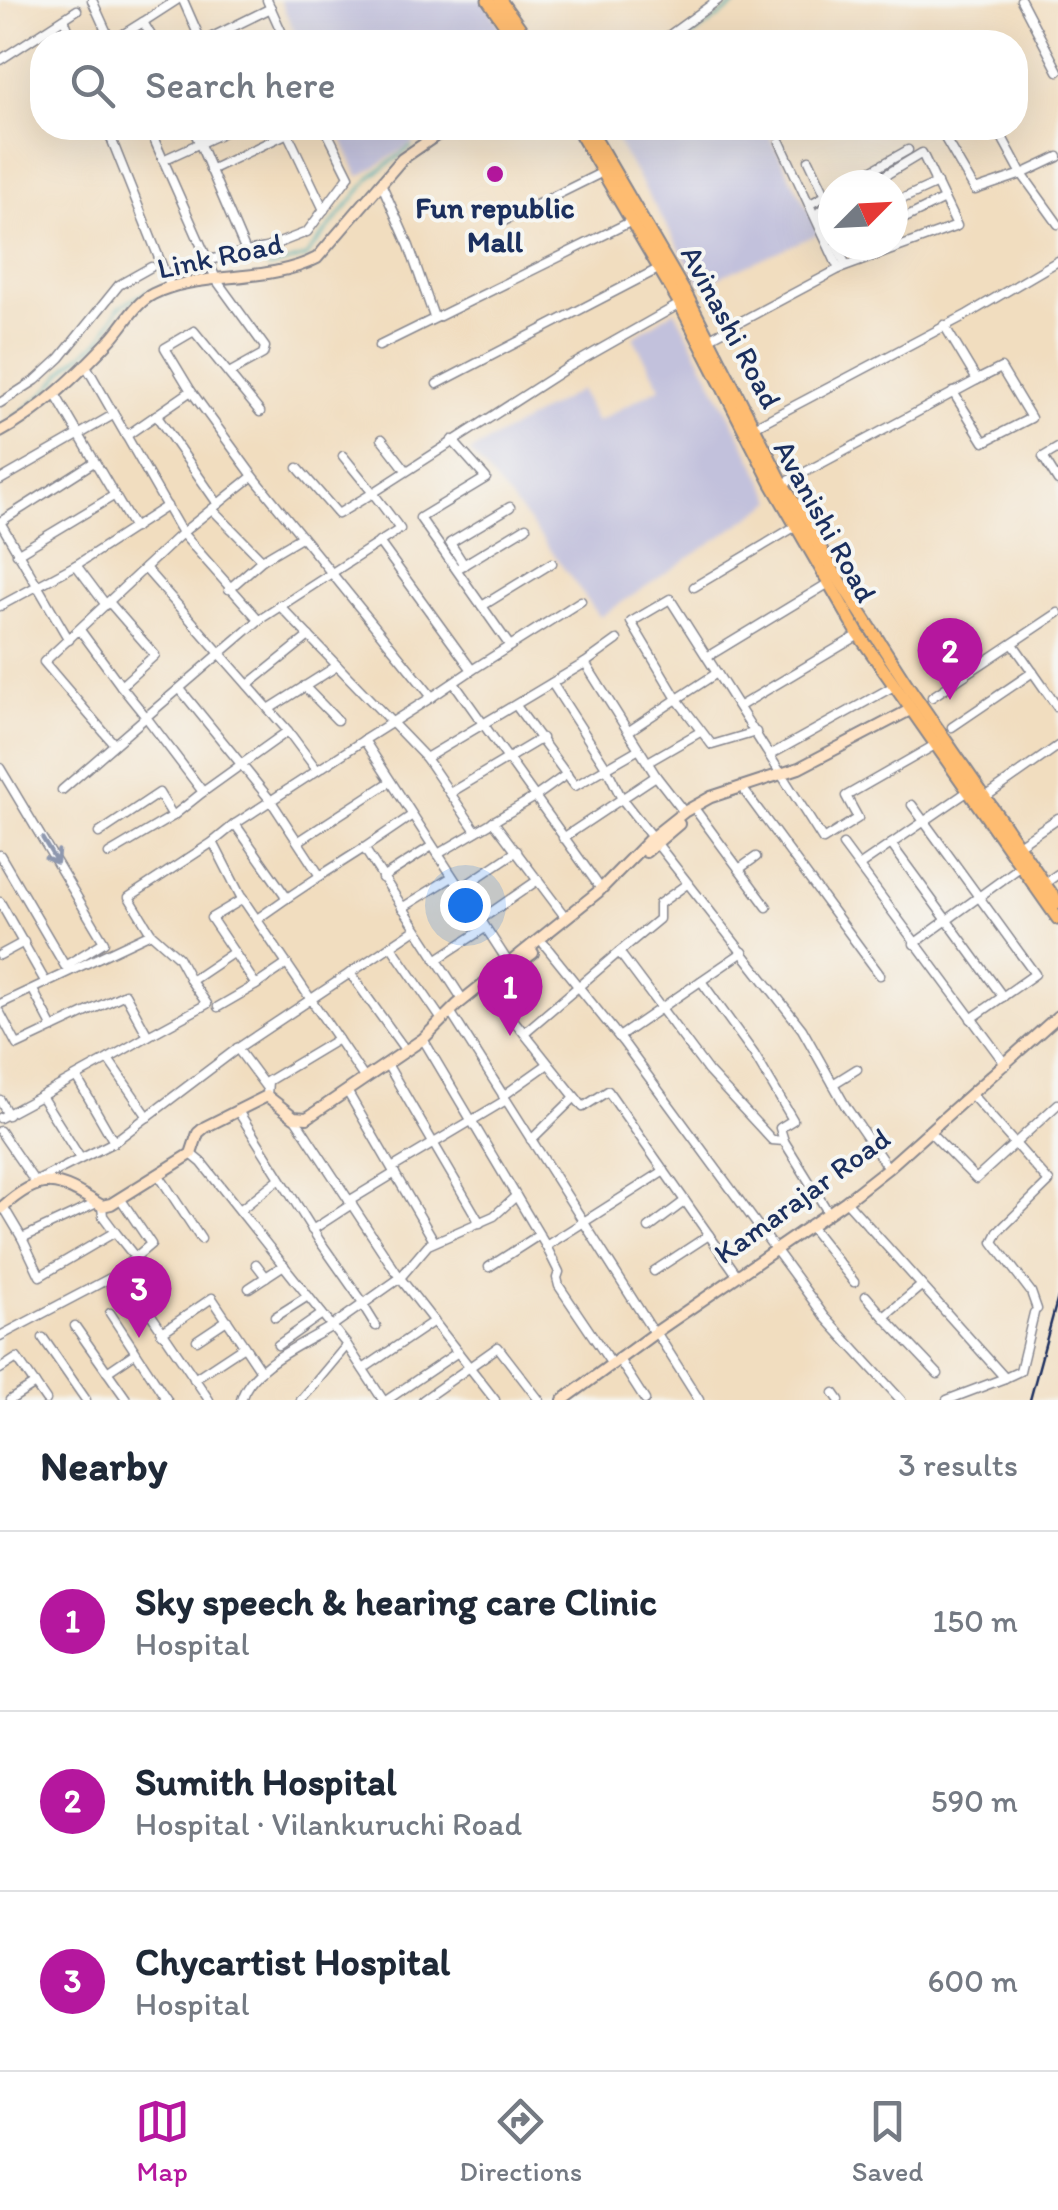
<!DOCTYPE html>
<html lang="en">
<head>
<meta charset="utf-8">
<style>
  body { margin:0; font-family:Itim,sans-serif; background:#f2f2f3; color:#1f2937 }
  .compass { position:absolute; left:818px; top:170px; width:90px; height:90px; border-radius:50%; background:#fff; box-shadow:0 10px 40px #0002; rotate:66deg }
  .you { position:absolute; left:465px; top:905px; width:35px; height:35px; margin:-25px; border:8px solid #fff; border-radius:50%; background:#1a73e8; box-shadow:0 0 0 15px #1a73e833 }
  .badge { display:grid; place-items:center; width:65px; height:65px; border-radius:50%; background:#b5179e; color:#fff; font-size:32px; font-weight:700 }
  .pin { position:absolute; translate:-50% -82px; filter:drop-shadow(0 2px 5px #0008) }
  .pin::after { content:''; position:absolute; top:52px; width:35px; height:30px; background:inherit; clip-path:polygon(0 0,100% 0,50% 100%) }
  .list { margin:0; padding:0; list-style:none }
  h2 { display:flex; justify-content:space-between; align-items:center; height:130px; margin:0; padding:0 40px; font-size:42px }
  h2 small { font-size:32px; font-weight:400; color:#747a83 }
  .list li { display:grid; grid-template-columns:65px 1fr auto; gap:30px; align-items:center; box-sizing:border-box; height:180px; padding:0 40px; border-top:2px solid #e0e1e3 }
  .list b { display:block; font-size:38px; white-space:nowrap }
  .list p { margin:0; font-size:32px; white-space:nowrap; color:#747a83 }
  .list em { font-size:32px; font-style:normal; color:#747a83 }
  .icon { flex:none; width:55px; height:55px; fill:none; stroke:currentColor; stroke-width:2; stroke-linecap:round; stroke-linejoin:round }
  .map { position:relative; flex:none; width:1058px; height:1400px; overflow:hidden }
  .search { position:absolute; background:#fff; box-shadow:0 10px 40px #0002; left:30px; right:30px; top:30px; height:110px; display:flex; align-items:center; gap:25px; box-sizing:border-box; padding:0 35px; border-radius:40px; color:#747a83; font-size:38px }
  .sheet { height:670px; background:#fff }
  nav { display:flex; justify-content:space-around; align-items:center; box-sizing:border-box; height:140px; border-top:2px solid #e0e1e3; background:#fff; font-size:28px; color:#747a83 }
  nav a { display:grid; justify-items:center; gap:5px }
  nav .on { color:#b5179e }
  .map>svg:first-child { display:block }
  .industrial { fill:#c2c1dc }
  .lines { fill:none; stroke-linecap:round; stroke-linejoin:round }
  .stream { stroke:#3caeb4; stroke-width:2.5 }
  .street-casing { stroke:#86868e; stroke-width:11 }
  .secondary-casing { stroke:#86868e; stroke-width:14 }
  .primary-casing { stroke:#86868e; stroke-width:15 }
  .street { stroke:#fff; stroke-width:8 }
  .secondary { stroke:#ffe4c6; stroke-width:10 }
  .primary { stroke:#febc71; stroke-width:11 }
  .rail { stroke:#1b2f5e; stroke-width:2.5 }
  .oneway { stroke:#8d97ae }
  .poi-dot { fill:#b5179e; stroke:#f6f6f2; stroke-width:4 }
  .labels { text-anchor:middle; stroke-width:8; stroke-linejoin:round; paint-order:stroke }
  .poi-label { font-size:30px; font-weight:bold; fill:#1b2f5e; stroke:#f6f6f2 }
  .street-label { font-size:30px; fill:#1b2f5e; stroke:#f6f6f2 }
</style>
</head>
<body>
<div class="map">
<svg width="1058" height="1400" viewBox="0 0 1058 1400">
  <rect width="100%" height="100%" fill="#f6f6f2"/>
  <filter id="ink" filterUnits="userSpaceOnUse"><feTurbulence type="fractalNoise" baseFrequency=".01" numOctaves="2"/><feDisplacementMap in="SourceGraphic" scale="20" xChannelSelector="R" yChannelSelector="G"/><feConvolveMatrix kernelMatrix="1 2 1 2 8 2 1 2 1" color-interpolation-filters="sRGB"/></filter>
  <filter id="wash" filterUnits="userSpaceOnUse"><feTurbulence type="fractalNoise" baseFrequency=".0048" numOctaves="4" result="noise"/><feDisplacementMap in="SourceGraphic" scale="40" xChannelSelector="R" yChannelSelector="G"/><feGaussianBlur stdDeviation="2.25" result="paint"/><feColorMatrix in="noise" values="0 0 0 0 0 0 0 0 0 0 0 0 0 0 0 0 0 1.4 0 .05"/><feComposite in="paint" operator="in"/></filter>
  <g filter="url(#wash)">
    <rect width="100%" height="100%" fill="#f1ddbf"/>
    <g class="industrial">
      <path d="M280,0h203l27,42h-211z"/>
      <path d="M337,128h100l-78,49z"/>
      <path d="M609,128h156l55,105 -119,52z"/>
      <path d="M675,310l99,191 -174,116 -73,-98 -57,-67 110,-62 16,32 65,-35 -28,-50z"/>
    </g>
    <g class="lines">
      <g class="stream">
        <path d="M685,42l57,-42"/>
        <path d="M268,268l37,-11 67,-81 39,-29"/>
        <path d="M11,420l33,-26 25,-29 32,-25 18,-33 29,-16"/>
      </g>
    </g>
  </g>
  <g filter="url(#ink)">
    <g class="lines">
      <g class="street-casing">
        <g id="street">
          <path d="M92,0l19,42 32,-20 12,20"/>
          <path d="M183,0l18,41"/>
          <path d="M267,0l19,42"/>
          <path d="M1021,0l37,71"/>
          <path d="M64,19l9,23"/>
          <path d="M143,22l34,-22"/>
          <path d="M202,42l69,-34"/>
          <path d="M660,42l58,-42"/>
          <path d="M0,60l77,-50"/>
          <path d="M107,128l64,160"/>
          <path d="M149,128l68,153 48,66 -2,7 -34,19"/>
          <path d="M193,128l53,124"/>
          <path d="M285,128l39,82"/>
          <path d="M939,128l36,62 47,-16 -25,-46"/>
          <path d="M1058,157l-36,17 36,50"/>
          <path d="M163,160l70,-32"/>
          <path d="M809,160l17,36"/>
          <path d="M210,170l78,-37"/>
          <path d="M381,183l28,63 25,71"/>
          <path d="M846,185l62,-35"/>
          <path d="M893,203l44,-20"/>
          <path d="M810,204l23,-12"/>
          <path d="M833,204l-13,7 13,28"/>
          <path d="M504,221l99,-49"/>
          <path d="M893,224l51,-25"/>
          <path d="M836,245l10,20"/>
          <path d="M208,260l58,-12 41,-16 42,-56 -24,-48"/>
          <path d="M839,269l118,-43 -35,-73 -53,32"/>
          <path d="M710,338l129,-69 -59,-127"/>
          <path d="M379,346l253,-125"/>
          <path d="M85,364l97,169 77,87 141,-91 -27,-36 194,-125 113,-64"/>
          <path d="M437,384l223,-116"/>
          <path d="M191,391l-26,-43 29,-17 66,81"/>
          <path d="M953,392l31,50 47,-24 -30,-50 -24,12"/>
          <path d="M55,394l79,134"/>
          <path d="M0,403l36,-23 24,-22 59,-73 32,-18"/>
          <path d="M156,415l62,89"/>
          <path d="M756,426l212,-112 90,-53"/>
          <path d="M126,436l65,-45 62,85"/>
          <path d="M382,439l24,31"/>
          <path d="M452,440l34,38 -66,40 90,128"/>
          <path d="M1058,448l-15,9 15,24"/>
          <path d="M298,468l40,46 35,-21 -30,-37"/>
          <path d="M0,480l113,-65"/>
          <path d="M783,484l194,-104 -33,-55"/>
          <path d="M212,509l50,51 39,-23"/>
          <path d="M0,522l69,118"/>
          <path d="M0,522l94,-60"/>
          <path d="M379,542l93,128 -40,27"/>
          <path d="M17,554l98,-59"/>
          <path d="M76,565l30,40"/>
          <path d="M464,565l-14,-22 60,-36"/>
          <path d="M460,567l66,-40"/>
          <path d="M145,568l143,163 -85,61"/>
          <path d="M694,587l102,-61"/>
          <path d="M229,589l33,-29"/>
          <path d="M279,605l147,153 50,73"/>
          <path d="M0,606l76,-41 91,-59"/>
          <path d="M482,606l70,-43"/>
          <path d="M80,630l41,56"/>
          <path d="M1013,644l45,64"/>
          <path d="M707,657l122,-74"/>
          <path d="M585,663l32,-23"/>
          <path d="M472,670l109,-69"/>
          <path d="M717,673l-40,26 35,46 44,-13"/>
          <path d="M454,683l147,206"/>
          <path d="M552,683l54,84 16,32 180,230 44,78 42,61"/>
          <path d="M248,685l61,-49"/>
          <path d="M304,686l33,34"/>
          <path d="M180,689l91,112 49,75 44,-28"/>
          <path d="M932,697l126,-84"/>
          <path d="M740,706l119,-71"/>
          <path d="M517,707l58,79 64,-37"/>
          <path d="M269,709l68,-43"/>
          <path d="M952,727l81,-55"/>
          <path d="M288,731l29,39"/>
          <path d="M629,731l48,-32 -46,-77 39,-23 153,241 35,-22 -12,-22 89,-51"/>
          <path d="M364,740l-129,84 -22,18 27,53 125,184"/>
          <path d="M114,744l-70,-82 138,-129 71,-57 179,221 -68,43 146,225"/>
          <path d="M770,755l124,-69"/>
          <path d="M426,758l159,-95 71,113 28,36"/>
          <path d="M648,762l52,-30"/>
          <path d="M0,768l104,174 -39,24 -65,-111"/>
          <path d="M62,790l84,-73 -25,-31 34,-31 -46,-53"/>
          <path d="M450,793l92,-55"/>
          <path d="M746,793l134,182"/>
          <path d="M984,798l74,-52"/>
          <path d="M912,805l123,169 -64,45"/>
          <path d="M697,812l70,95"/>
          <path d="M411,816l-47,32 99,152"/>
          <path d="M493,821l73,97"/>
          <path d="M235,824l52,74 33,-22"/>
          <path d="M99,833l60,-40 14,23"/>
          <path d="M563,838l93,-62"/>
          <path d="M299,841l91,-59"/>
          <path d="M891,844l112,153"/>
          <path d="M843,845l163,220"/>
          <path d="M1017,846l41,-28"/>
          <path d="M109,854l64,-38 30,-24 -57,-75 113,-97"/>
          <path d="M438,854l97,-57 32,-23"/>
          <path d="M859,866l108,-74"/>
          <path d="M739,869l17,-12"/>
          <path d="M382,878l50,-32"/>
          <path d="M1044,884l14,-10"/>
          <path d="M460,889l57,-38"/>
          <path d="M0,902l46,81"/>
          <path d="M402,908l50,-31"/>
          <path d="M257,919l30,-21"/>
          <path d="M480,920l58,-40"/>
          <path d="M151,933l-22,-36 84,-55"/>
          <path d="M544,944l79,98 202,275 76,83"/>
          <path d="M914,944l106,-77"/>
          <path d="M391,946l51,74"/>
          <path d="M619,952l40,-33v-15l28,-20"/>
          <path d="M0,955l24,-13"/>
          <path d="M436,960l49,-32"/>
          <path d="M350,973l56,78"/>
          <path d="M701,981l53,73 39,66 -13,8 4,13"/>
          <path d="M256,985l31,-21"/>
          <path d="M488,988l95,119 25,-16 129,184"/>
          <path d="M33,990l20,38"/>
          <path d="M0,1004l151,-71 27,24 13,24"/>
          <path d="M218,1007l38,-22 -45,-67 32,-19"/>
          <path d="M0,1013l17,32 108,-51 23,42 -40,23"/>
          <path d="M451,1013l203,320"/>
          <path d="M524,1033l95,-81 89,119 64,69 12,1 44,71"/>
          <path d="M148,1036l59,-32 -16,-23 43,-29"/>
          <path d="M619,1037l124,-85"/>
          <path d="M423,1039l123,207 118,-75"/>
          <path d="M237,1048l29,39"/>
          <path d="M387,1064l93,159"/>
          <path d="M77,1078l37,64"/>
          <path d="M833,1084l24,-15"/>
          <path d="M347,1091l87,150"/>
          <path d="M971,1094l78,88 -51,50 -5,10 38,50 6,17"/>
          <path d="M41,1096l67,-37 40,58"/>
          <path d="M267,1096l1,-15 70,-42"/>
          <path d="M503,1096l45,-32"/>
          <path d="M0,1100l8,15"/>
          <path d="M238,1111l81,129 45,64"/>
          <path d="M294,1117l106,161 95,122"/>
          <path d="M0,1118l41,-22 39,62"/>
          <path d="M0,1131l35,51 79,-40 124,-94 178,-119"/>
          <path d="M929,1131l47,48 82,-75"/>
          <path d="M531,1140l44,-43"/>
          <path d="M191,1154l11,9 145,182 36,55"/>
          <path d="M392,1168l114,-68"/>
          <path d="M158,1174l43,65"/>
          <path d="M349,1201l46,-28"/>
          <path d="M846,1201l159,177 -58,22"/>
          <path d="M3,1206l19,32 75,-35"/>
          <path d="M102,1206l1,10 12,16"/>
          <path d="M240,1210l39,-31"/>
          <path d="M809,1225l45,57"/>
          <path d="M649,1228l36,-27"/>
          <path d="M312,1230l40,-26"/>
          <path d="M22,1238l18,38 75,-44 20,25"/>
          <path d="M546,1246l13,26 -2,6 2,8 52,77"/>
          <path d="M256,1264l10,13"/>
          <path d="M489,1267l50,-32"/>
          <path d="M654,1271l55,-36"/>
          <path d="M921,1286l-37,31 54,57"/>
          <path d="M249,1288l35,-23"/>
          <path d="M137,1294l72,106"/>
          <path d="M866,1296l18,21"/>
          <path d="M363,1305l13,21"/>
          <path d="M110,1313l57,87"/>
          <path d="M275,1317l33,-21"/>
          <path d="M75,1326l52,74"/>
          <path d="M332,1326l68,-48 28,-33 66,-29 22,-20"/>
          <path d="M656,1332l43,68"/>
          <path d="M161,1333l51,-35 49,73"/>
          <path d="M0,1336l112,-59 39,-33 -31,-46"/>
          <path d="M43,1338l43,62"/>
          <path d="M197,1340l30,-20"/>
          <path d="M278,1345l44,-31"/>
          <path d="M618,1358l27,42"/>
          <path d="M0,1369l17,-11 29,42"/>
          <path d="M363,1369l71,-48"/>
          <path d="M107,1372l28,-19"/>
          <path d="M1005,1378l15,-7 14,-58"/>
          <path d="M194,1379l50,-33"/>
          <path d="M834,1393l5,7"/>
          <path d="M10,1400l25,-16"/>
          <path d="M241,1400c10,-35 61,-55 91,-74"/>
          <path d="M301,1400l46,-55"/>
          <path d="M387,1400l71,-48"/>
          <path d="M423,1400l75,-53 41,53"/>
        </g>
      </g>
      <g class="secondary-casing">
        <g id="secondary">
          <path d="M0,432c42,-22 79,-59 111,-93 14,-15 24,-36 42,-45 44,-23 115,-10 164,-36l85,-99 45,-31"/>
          <path d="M646,852l33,-28"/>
          <path d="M495,982l38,-29"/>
          <path d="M0,1209c43,-38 56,-31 102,-3l9,-2 80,-50 7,-21 7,-6 62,-31 27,21 13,1 116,-79 34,-34 141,-113 52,-53 34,-27 27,-15 88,-29 111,-58"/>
          <path d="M563,1400l93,-68 190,-131 42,-33 170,-152"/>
        </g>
      </g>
      <g class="primary-casing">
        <g id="primary">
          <path d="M488,0l29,42"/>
          <path d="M500,0l30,42"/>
          <path d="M577,128l103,176 92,180 87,151 199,284"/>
          <path d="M589,128l99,170 95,186 52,89 73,113 150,217"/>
        </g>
      </g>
      <use href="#street" class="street"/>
      <use href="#secondary" class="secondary"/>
      <use href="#primary" class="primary"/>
      <path class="rail" d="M1030,1400l28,-103"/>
    </g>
    <defs><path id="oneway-shaft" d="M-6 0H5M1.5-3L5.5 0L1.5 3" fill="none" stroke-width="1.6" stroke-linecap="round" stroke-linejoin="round" transform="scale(2.5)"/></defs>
    <use class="oneway" href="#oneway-shaft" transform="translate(50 851) rotate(59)"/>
  </g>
  <circle class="poi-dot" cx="495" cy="174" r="10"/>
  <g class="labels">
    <g class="poi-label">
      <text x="495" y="218">Fun republic<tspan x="495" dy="34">Mall</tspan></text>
    </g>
    <g class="street-label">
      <text transform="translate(220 256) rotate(-12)" y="10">Link Road</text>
      <text transform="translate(731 327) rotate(62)" y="10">Avinashi Road</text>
      <text transform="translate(825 521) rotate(61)" y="10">Avanishi Road</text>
      <text transform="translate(802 1196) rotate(-36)" y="10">Kamarajar Road</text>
    </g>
  </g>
</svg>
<svg class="compass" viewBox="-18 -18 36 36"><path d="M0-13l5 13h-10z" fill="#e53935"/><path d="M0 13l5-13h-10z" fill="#747a83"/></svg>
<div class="you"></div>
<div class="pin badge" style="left:510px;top:1036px">1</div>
<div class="pin badge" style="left:950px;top:700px">2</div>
<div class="pin badge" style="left:139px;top:1338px">3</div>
<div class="search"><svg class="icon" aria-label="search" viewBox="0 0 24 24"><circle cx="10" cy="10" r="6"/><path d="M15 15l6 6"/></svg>Search here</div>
</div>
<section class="sheet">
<h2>Nearby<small>3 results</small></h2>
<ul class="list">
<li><span class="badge">1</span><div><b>Sky speech &amp; hearing care Clinic</b><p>Hospital</p></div><em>150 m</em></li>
<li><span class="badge">2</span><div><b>Sumith Hospital</b><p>Hospital · Vilankuruchi Road</p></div><em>590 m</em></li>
<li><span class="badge">3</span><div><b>Chycartist Hospital</b><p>Hospital</p></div><em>600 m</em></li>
</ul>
</section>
<nav>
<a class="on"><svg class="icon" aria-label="map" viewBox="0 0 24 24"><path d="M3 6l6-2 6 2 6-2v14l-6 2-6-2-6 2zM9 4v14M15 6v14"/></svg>Map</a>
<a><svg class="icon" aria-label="directions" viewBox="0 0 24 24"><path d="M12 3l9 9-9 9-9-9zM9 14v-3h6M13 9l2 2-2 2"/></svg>Directions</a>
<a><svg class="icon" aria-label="saved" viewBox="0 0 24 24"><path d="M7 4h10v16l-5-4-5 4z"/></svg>Saved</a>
</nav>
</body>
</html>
